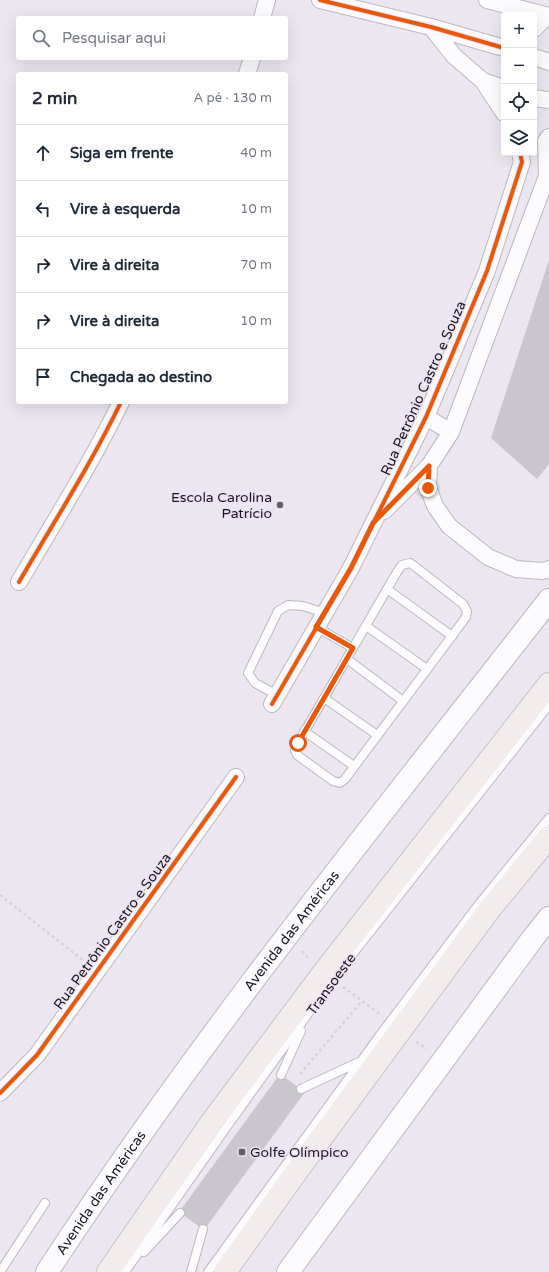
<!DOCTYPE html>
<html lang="pt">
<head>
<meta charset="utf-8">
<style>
  body { margin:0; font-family:"Varela Round",sans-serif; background:#f6f6f7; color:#1f2937 }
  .controls { position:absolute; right:12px; top:12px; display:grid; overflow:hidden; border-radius:4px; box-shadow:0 4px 16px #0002 }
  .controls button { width:36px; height:36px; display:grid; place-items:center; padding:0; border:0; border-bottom:1px solid #e0e1e3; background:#fff; color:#1f2937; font:20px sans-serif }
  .stop { position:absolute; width:12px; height:12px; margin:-9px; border:3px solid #ea580c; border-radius:50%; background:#fff }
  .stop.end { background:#ea580c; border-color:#fff; box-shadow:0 1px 4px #0008 }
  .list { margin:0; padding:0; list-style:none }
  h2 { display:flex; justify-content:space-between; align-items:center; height:52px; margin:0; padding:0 16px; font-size:17px }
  h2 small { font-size:13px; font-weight:400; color:#747a83 }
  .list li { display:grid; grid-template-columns:26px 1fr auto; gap:12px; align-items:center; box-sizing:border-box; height:56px; padding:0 16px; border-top:1px solid #e0e1e3 }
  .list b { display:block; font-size:15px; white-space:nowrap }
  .list em { font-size:13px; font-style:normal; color:#747a83 }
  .icon { flex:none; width:22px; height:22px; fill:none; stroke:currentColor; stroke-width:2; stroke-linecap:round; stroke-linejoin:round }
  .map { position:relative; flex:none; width:549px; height:1272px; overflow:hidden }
  .search { position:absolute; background:#fff; box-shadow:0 4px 16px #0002; left:16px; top:16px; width:272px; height:44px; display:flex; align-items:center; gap:10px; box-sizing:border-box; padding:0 14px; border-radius:4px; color:#747a83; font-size:15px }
  .panel { position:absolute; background:#fff; box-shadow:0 4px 16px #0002; left:16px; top:72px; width:272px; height:332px; border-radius:4px }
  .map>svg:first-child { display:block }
  .building { fill:#cac6cd }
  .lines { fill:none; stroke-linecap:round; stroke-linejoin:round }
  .service-casing { stroke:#bdb8c0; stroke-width:10 }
  .minor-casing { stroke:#bdb8c0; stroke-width:18 }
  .secondary-casing { stroke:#bdb8c0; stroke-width:24 }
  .trunk-casing { stroke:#c6c3c8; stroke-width:24 }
  .path { stroke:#d6d4d6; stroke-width:2.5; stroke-dasharray:3 3; stroke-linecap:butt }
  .service { stroke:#fcfbfd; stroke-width:8 }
  .minor { stroke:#fcfbfd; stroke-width:16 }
  .secondary { stroke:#fcfbfd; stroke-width:22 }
  .trunk { stroke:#f3eced; stroke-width:22 }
  .cycleway-casing { stroke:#ede2f4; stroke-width:6 }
  .cycleway { stroke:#e8590c; stroke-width:4 }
  .route { stroke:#ea580c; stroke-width:5 }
  .poi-dot { fill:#645f67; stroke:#ede2f4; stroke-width:1.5 }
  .labels { text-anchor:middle; stroke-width:3; stroke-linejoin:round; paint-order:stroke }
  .street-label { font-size:14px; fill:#1b171d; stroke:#ede2f4 }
  .poi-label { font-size:14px; fill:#1b171d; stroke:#ede2f4; text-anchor:end }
</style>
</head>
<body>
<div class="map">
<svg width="549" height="1272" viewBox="0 0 549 1272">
  <rect width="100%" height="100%" fill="#ece6f0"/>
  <g class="building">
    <path d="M549,260v204l-12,15 -46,-41z"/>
    <path d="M280,1074l25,18 -101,138 -25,-18z"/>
  </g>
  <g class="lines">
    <g class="service-casing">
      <g id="service">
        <path d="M387,589l65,47"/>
        <path d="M366,626l61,43"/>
        <path d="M316,627l37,21 -55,95 -3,7 2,5 36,26 7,2 5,-4 107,-143 14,-19 1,-6 -4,-7 -50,-39 -3,-2 -8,2 -5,7 -44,76"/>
        <path d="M347,659l56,42"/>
        <path d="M277,695l-22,-12 -7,-10 30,-62 10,-6 15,1 22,7"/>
        <path d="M324,698l53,37"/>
        <path d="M304,731l50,35"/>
        <path d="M281,1075l20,-44"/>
        <path d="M301,1089l58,-27"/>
        <path d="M144,1252l36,-39"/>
        <path d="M0,1272l45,-69"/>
        <path d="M125,1272l101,-144 107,-149 216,-274"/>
        <path d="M191,1272l12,-43"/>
        <path d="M208,1272l172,-237 99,-131 70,-86"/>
      </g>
    </g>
    <g class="minor-casing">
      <g id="minor">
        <path d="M320,0l111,27 73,21"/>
        <path d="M487,0l62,16"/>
        <path d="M262,18l5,-18"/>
        <path d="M431,27l23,29 29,25 21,7"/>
        <path d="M534,29l13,-13"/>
        <path d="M534,57l15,5"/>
        <path d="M247,74l5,-16"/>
        <path d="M483,81l21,32"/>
        <path d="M534,98l15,2"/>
        <path d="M426,417l25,15"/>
        <path d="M429,466l-1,21 7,19 14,20 39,31 28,12 27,2 6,-2"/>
        <path d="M384,511l45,-45 22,-34 96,-256 -1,-35 3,-4"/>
        <path d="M19,582c35,-60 72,-118 102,-180"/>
        <path d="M272,704l79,-136 75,-151 61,-146 35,-109 -2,-9"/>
        <path d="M0,1093l37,-38 199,-278"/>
      </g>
    </g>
    <g class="secondary-casing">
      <g id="secondary">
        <path id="s1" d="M47,1272c153,-234 330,-452 502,-672"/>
        <path d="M288,1272l245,-334 16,-20"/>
      </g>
    </g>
    <g class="trunk-casing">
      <g id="trunk">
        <path d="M108,1272l103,-149 113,-151 225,-288"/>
        <path d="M225,1272l69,-97 195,-265 60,-73"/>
      </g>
    </g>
    <g class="path">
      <path d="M0,895l84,66"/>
      <path d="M302,951l7,8"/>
      <path d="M343,987l37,27"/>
      <path d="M416,1042l11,7"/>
      <path d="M300,1074l62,-73"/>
    </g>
    <use href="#service" class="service"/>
    <use href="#minor" class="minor"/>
    <use href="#secondary" class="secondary"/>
    <use href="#trunk" class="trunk"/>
    <g class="cycleway-casing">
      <g id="cycleway">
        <path d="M320,0l111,27 73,21"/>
        <path d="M19,582c35,-60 72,-118 102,-180"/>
        <path d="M272,704l79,-136 75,-151 61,-146 35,-109 -2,-9"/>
        <path d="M0,1093l37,-38 199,-278"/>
      </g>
    </g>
    <use href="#cycleway" class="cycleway"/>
  </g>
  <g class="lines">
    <path class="route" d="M298,743l55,-95 -37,-21 35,-59 22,-45 56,-57 -1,22"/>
  </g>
  <g class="poi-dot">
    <circle cx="280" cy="505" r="4"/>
    <rect x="238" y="1148" width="8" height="8" rx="2"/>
  </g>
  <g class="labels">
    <g class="street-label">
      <text transform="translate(423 388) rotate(-66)" y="5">Rua Petrônio Castro e Souza</text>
      <text transform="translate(112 931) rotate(-54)" y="5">Rua Petrônio Castro e Souza</text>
      <text dy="5" stroke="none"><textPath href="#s1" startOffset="420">Avenida das Américas</textPath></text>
      <text transform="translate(331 984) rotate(-54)" y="5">Transoeste</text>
      <text dy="5" stroke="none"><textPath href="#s1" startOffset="96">Avenida das Américas</textPath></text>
    </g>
    <g class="poi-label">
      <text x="272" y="502">Escola Carolina<tspan x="272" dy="16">Patrício</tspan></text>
      <text x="250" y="1157" text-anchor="start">Golfe Olímpico</text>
    </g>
  </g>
</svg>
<div class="controls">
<button>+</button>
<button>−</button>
<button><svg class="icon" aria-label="locate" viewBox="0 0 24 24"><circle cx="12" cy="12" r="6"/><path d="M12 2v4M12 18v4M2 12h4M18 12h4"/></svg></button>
<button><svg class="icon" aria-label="layers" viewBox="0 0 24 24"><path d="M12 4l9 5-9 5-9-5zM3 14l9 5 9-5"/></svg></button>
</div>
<div class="stop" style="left:298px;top:743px"></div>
<div class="stop end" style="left:428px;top:488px"></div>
<div class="search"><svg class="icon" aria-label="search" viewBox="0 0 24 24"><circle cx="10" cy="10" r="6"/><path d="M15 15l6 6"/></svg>Pesquisar aqui</div>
<section class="panel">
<h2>2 min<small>A pé · 130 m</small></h2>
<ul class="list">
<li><svg class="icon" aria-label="ahead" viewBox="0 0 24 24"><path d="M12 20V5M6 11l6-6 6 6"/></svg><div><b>Siga em frente</b></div><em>40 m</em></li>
<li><svg class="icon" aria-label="left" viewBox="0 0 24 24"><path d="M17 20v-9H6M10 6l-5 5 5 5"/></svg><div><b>Vire à esquerda</b></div><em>10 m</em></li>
<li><svg class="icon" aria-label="right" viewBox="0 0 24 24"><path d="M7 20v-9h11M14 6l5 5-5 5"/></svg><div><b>Vire à direita</b></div><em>70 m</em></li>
<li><svg class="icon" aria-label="right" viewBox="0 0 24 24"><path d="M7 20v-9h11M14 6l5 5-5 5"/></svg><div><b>Vire à direita</b></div><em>10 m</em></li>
<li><svg class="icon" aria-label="arrive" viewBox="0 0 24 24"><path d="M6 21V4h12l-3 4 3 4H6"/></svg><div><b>Chegada ao destino</b></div></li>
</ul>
</section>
</div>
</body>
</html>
